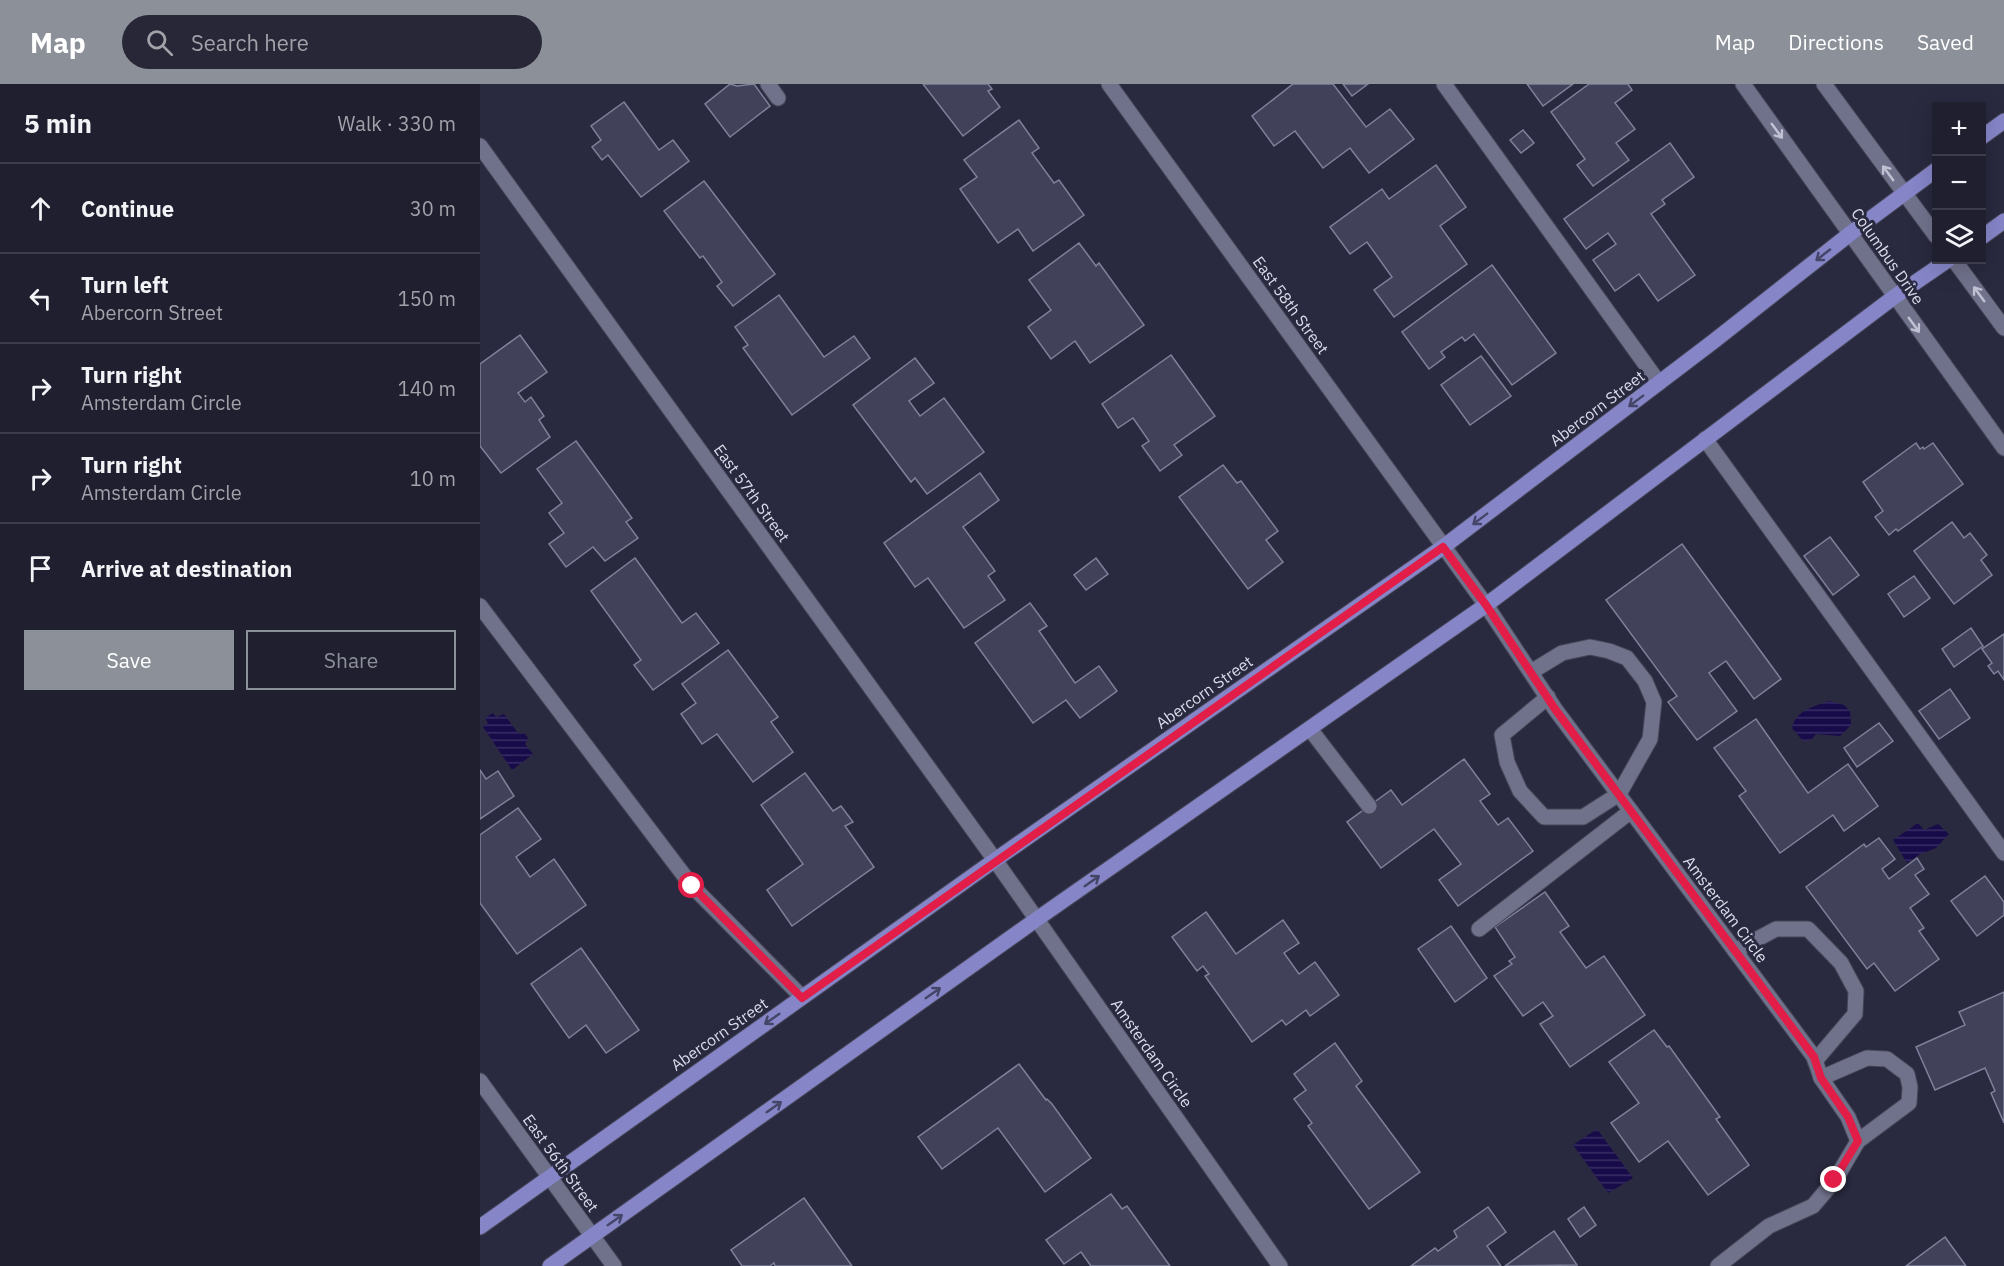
<!DOCTYPE html>
<html lang="en">
<head>
<meta charset="utf-8">
<style>
  body { margin:0; font-family:"IBM Plex Sans",sans-serif; background:#272737; color:#f1f3f6 }
  .controls { position:absolute; right:18px; top:18px; display:grid; overflow:hidden; border-radius:0px; box-shadow:0 6px 24px #0002 }
  .controls button { width:54px; height:54px; display:grid; place-items:center; padding:0; border:0; border-bottom:2px solid #3c3d4b; background:#1f1f2f; color:#f1f3f6; font:30px sans-serif }
  .stop { position:absolute; width:18px; height:18px; margin:-14px; border:4px solid #e11d48; border-radius:50%; background:#fff }
  .stop.end { background:#e11d48; border-color:#fff; box-shadow:0 2px 6px #0008 }
  .list { margin:0; padding:0; list-style:none }
  h2 { display:flex; justify-content:space-between; align-items:center; height:78px; margin:0; padding:0 24px; font-size:26px }
  h2 small { font-size:20px; font-weight:400; color:#a1a2aa }
  .list li { display:grid; grid-template-columns:39px 1fr auto; gap:18px; align-items:center; box-sizing:border-box; height:90px; padding:0 24px; border-top:2px solid #3c3d4b }
  .list b { display:block; font-size:22px; white-space:nowrap }
  .list p { margin:0; font-size:20px; white-space:nowrap; color:#a1a2aa }
  .list em { font-size:20px; font-style:normal; color:#a1a2aa }
  .actions { display:flex; gap:12px; padding:18px 24px }
  .actions a { flex:1; padding:14px 0; border:2px solid #8c9099; border-radius:0px; text-align:center; font-size:21px; color:#8c9099 }
  .actions .main { background:#8c9099; color:#fff }
  .icon { flex:none; width:33px; height:33px; fill:none; stroke:currentColor; stroke-width:2; stroke-linecap:round; stroke-linejoin:round }
  .map { position:relative; flex:none; width:1524px; height:1182px; overflow:hidden }
  header { display:flex; align-items:center; gap:36px; box-sizing:border-box; height:84px; padding:0 30px; background:#8c9099; color:#fff }
  header strong { font-size:28px }
  nav { display:flex; gap:33px; margin-inline-start:auto; font-size:21px }
  .search { width:420px; height:54px; background:#272737; display:flex; align-items:center; gap:15px; box-sizing:border-box; padding:0 21px; border-radius:33px; color:#a1a2aa; font-size:22px }
  main { display:flex }
  aside { flex:1; background:#1f1f2f }
  .map>svg:first-child { display:block }
  .water { fill:url(#water-rules) }
  .building { fill:#414259; stroke:#7f819b; stroke-width:1.5 }
  .lines { fill:none; stroke-linecap:round; stroke-linejoin:round }
  .service-casing { stroke:#464658; stroke-width:17 }
  .minor-casing { stroke:#464658; stroke-width:17 }
  .tertiary-casing { stroke:#464658; stroke-width:17 }
  .primary-casing { stroke:#464658; stroke-width:17 }
  .service { stroke:#70718b; stroke-width:15 }
  .minor { stroke:#70718b; stroke-width:15 }
  .tertiary { stroke:#70718b; stroke-width:15 }
  .primary { stroke:#8585c8; stroke-width:15 }
  .oneway { stroke:#c0c1d2 }
  .oneway2 { stroke:#454568 }
  .route { stroke:#e11d48; stroke-width:8 }
  .labels { text-anchor:middle; stroke-width:6; stroke-linejoin:round; paint-order:stroke }
  .street-label { font-size:16px; fill:#dbdcea; stroke:#29293f }
</style>
</head>
<body>
<header>
<strong>Map</strong>
<div class="search"><svg class="icon" aria-label="search" viewBox="0 0 24 24"><circle cx="10" cy="10" r="6"/><path d="M15 15l6 6"/></svg>Search here</div>
<nav><a>Map</a><a>Directions</a><a>Saved</a></nav>
</header>
<main>
<aside>
<h2>5 min<small>Walk · 330 m</small></h2>
<ul class="list">
<li><svg class="icon" aria-label="ahead" viewBox="0 0 24 24"><path d="M12 20V5M6 11l6-6 6 6"/></svg><div><b>Continue</b></div><em>30 m</em></li>
<li><svg class="icon" aria-label="left" viewBox="0 0 24 24"><path d="M17 20v-9H6M10 6l-5 5 5 5"/></svg><div><b>Turn left</b><p>Abercorn Street</p></div><em>150 m</em></li>
<li><svg class="icon" aria-label="right" viewBox="0 0 24 24"><path d="M7 20v-9h11M14 6l5 5-5 5"/></svg><div><b>Turn right</b><p>Amsterdam Circle</p></div><em>140 m</em></li>
<li><svg class="icon" aria-label="right" viewBox="0 0 24 24"><path d="M7 20v-9h11M14 6l5 5-5 5"/></svg><div><b>Turn right</b><p>Amsterdam Circle</p></div><em>10 m</em></li>
<li><svg class="icon" aria-label="arrive" viewBox="0 0 24 24"><path d="M6 21V4h12l-3 4 3 4H6"/></svg><div><b>Arrive at destination</b></div></li>
</ul>
<div class="actions"><a class="main">Save</a><a>Share</a></div>
</aside>
<div class="map">
<svg width="1524" height="1182" viewBox="0 0 1524 1182">
  <defs>
    <pattern id="water-rules" width="6" height="5" patternUnits="userSpaceOnUse" patternTransform="scale(1.5)"><rect width="6" height="5" fill="#180b4a"/><path d="M0 2.5h6" fill="none" stroke="#392e64"/></pattern>
  </defs>
  <rect width="100%" height="100%" fill="#29293f"/>
  <g class="water">
    <path d="M1349,617l15,4 6,6 1,14 -11,11 -24,-2 -5,6 -8,1 -11,-13c4,-18 21,-21 37,-27z"/>
    <path d="M13,629l3,4 8,-3 14,19h6l4,5 -3,6 8,10 -21,16 -29,-43 5,-4 -3,-5z"/>
    <path d="M1438,739l6,7 14,-6 11,10 -13,14 -16,6 -13,9 -14,-23z"/>
    <path d="M1117,1045l36,49 -25,15 -35,-48z"/>
  </g>
  <g class="building">
    <path d="M250,0l7,2 17,-2 16,22 -40,31 -25,-33z"/>
    <path d="M443,0h65l4,5 -4,2 12,16 -37,29z"/>
    <path d="M813,0h40l33,43 24,-18 24,30 -45,34 -19,-25 -27,20 -28,-37 -21,15 -22,-30z"/>
    <path d="M863,0h25l-16,12z"/>
    <path d="M1047,0h46l-30,22z"/>
    <path d="M1109,0h39l4,6 -17,13 20,26 -19,14 13,17 -36,26 -16,-21 8,-6 -34,-47z"/>
    <path d="M144,18l35,48 14,-10 16,21 -48,36 -33,-42 -6,5 -10,-13 9,-7 -10,-14z"/>
    <path d="M539,36l20,28 -7,5 22,30 5,-3 25,35 -51,36 -15,-22 -20,14 -38,-54 17,-12 -13,-17z"/>
    <path d="M1043,46l11,13 -13,10 -11,-13z"/>
    <path d="M1190,59l24,34 -32,23 3,4 -14,10 44,61 -37,26 -19,-27 -24,17 -22,-31 23,-16 -8,-11 -22,16 -22,-30z"/>
    <path d="M956,81l30,42 -26,19 27,38 -73,53 -20,-27 18,-13 -25,-35 -17,12 -20,-27 52,-38 7,10z"/>
    <path d="M224,97l71,93 -42,32 -16,-20 5,-4 -19,-26 -3,2 -36,-47z"/>
    <path d="M599,159l17,23 3,-3 45,62 -54,38 -15,-22 -24,18 -23,-32 23,-17 -22,-30z"/>
    <path d="M1012,181l64,88 -44,32 -38,-51 -9,7 -3,-4 -21,15 4,5 -16,12 -27,-37z"/>
    <path d="M299,211l45,62 30,-21 16,22 -78,57 -49,-67 5,-3 -13,-18z"/>
    <path d="M40,251l27,37 -29,21 7,9 6,-5 13,19 -5,4 11,17 -49,36 -21,-27v-82z"/>
    <path d="M691,271l44,61 -41,29 8,10 -22,16 -18,-25 7,-5 -16,-23 -15,10 -16,-24z"/>
    <path d="M1001,272l30,40 -41,29 -29,-40z"/>
    <path d="M435,274l19,25 -25,18 11,15 24,-18 40,54 -57,42 -12,-16 -4,4 -58,-77z"/>
    <path d="M96,357l56,77 -6,4 12,16 -33,23 -12,-14 -27,20 -17,-23 15,-11 -15,-20 13,-10 -25,-34z"/>
    <path d="M1436,359l4,6 3,-2 1,2 9,-6 30,41 -65,47 -2,-2 -7,6 -14,-18 8,-6 -20,-29z"/>
    <path d="M743,381l14,18 4,-2 37,50 -12,9 17,22 -35,27 -69,-92z"/>
    <path d="M500,389l19,27 -36,27 32,44 -7,5 17,24 -41,28 -36,-50 -13,9 -31,-44z"/>
    <path d="M1472,438l12,16 6,-5 17,22 -6,5 11,15 -38,29 -40,-53z"/>
    <path d="M1350,453l29,38 -26,20 -29,-39z"/>
    <path d="M1202,460l99,135 -27,20 -28,-38 -17,12 28,38 -40,29 -29,-38 9,-6 -71,-96z"/>
    <path d="M155,474l47,65 14,-10 23,30 -66,47 -19,-25 7,-5 -50,-69z"/>
    <path d="M616,474l12,16 -22,16 -12,-15z"/>
    <path d="M1434,492l16,22 -26,19 -16,-23z"/>
    <path d="M550,519l17,23 -8,5 36,52 24,-17 18,25 -37,27 -14,-18 -33,23 -58,-80z"/>
    <path d="M1491,544l12,18 -29,21 -12,-18z"/>
    <path d="M1524,550v46l-6,-9 -4,3 -6,-8 4,-3 -10,-14z"/>
    <path d="M248,566l50,67 -7,5 22,30 -40,30 -36,-48 -15,10 -21,-30 15,-11 -14,-19z"/>
    <path d="M1470,605l20,29 -31,21 -20,-28z"/>
    <path d="M1276,635l52,74 40,-29 30,42 -34,25 -11,-16 -53,38 -41,-57 7,-5 -32,-43z"/>
    <path d="M1399,639l14,18 -36,26 -13,-19z"/>
    <path d="M984,675l26,35 -10,7 18,24 10,-7 25,33 -75,55 -19,-26 22,-16 -27,-35 -53,39 -34,-46 44,-32 11,15z"/>
    <path d="M0,686l6,9 12,-8 16,25 -34,23z"/>
    <path d="M325,689l28,38 8,-5 12,16 -8,4 29,41 -82,59 -25,-36 36,-26 -42,-59z"/>
    <path d="M38,724l23,31 -25,18 14,20 24,-18 32,46 -69,49 -37,-51v-68z"/>
    <path d="M1399,754l16,21 -13,10 7,10 28,-21 7,11 -9,6 14,19 -19,14 14,20 -5,3 20,28 -44,32 -21,-28 -7,6 -61,-82 58,-43 2,3z"/>
    <path d="M1505,792l19,26v13l-27,21 -26,-35z"/>
    <path d="M1065,808l24,34 -9,6 26,36 18,-12 41,59 -75,52 -30,-43 13,-8 -10,-14 -20,14 -29,-40 18,-12 -3,-3 6,-4 -20,-30z"/>
    <path d="M726,828l30,42 47,-34 16,23 -15,10 15,21 16,-12 24,33 -29,21 -4,-6 -20,15 -4,-5 -30,22 -47,-66 4,-2 -6,-8 -6,5 -25,-34z"/>
    <path d="M971,842l36,52 -32,24 -37,-53z"/>
    <path d="M101,864l58,82 -33,23 -20,-28 -17,13 -38,-54z"/>
    <path d="M1524,908v131l-13,-30 4,-2 -10,-23 -50,22 -19,-43 49,-22 -6,-13z"/>
    <path d="M1174,946l13,17 2,-1 51,71 -4,2 33,46 -41,30 -40,-54 -29,21 -28,-39 28,-20 -30,-41z"/>
    <path d="M855,959l27,38 -6,5 64,86 -51,37 -61,-83 4,-3 -18,-24 12,-9 -12,-16z"/>
    <path d="M539,980l27,36 1,-1 5,5 39,54 -46,34 -47,-64 -56,41 -24,-32z"/>
    <path d="M631,1110l11,15 5,-3 43,60h-79l-10,-14 -17,12 -18,-24z"/>
    <path d="M324,1114l48,68h-77l-1,-3 -4,3h-28l-11,-16z"/>
    <path d="M1008,1123l18,25 -19,14 14,20h-90l24,-18 3,3 19,-14 -3,-6z"/>
    <path d="M1104,1123l12,18 -16,12 -12,-18z"/>
    <path d="M1074,1147l23,34 -72,1z"/>
    <path d="M1465,1153l21,29h-60z"/>
  </g>
  <g class="lines">
    <g class="service-casing">
      <g id="service">
        <path d="M288,0l10,14"/>
        <path d="M964,0l215,299"/>
        <path d="M1225,355l299,414"/>
        <path d="M0,522l212,280 110,111"/>
        <path d="M1051,588l31,-19 28,-6 19,4 18,7 18,23 9,21 -4,37 -31,55 -36,23h-39l-24,-26 -13,-29 -5,-27 46,-38"/>
        <path d="M830,645l59,77"/>
        <path d="M999,845l152,-118"/>
        <path d="M1255,867l41,-22h32l33,34 15,28 -1,23 -40,47"/>
        <path d="M1341,994l46,-20 20,1 20,15 3,13 -1,16 -51,38"/>
      </g>
    </g>
    <g class="minor-casing">
      <g id="minor">
        <path d="M629,0l377,521 69,104 259,348 7,21 27,39 10,24 -23,39 -22,26 -44,20 -51,40"/>
        <path d="M0,62l515,714 285,406"/>
        <path d="M0,997l134,185"/>
      </g>
    </g>
    <g class="tertiary-casing">
      <g id="tertiary">
        <path d="M1263,0l261,364"/>
        <path d="M1344,0l112,152"/>
        <path d="M1474,176l50,68"/>
      </g>
    </g>
    <g class="primary-casing">
      <g id="primary">
        <path d="M1502,53l22,-16"/>
        <path d="M1502,153l22,-16"/>
        <path d="M0,1143l515,-367 448,-313 271,-206 137,-108 85,-63"/>
        <path d="M70,1182l487,-347 449,-314 408,-308 54,-37"/>
      </g>
    </g>
    <use href="#service" class="service"/>
    <use href="#minor" class="minor"/>
    <use href="#tertiary" class="tertiary"/>
    <use href="#primary" class="primary"/>
  </g>
  <defs><path id="oneway-shaft" d="M-6 0H5M1.5-3L5.5 0L1.5 3" fill="none" stroke-width="1.6" stroke-linecap="round" stroke-linejoin="round" transform="scale(1.5)"/></defs>
  <g class="oneway">
    <use href="#oneway-shaft" transform="translate(1297 47) rotate(54)"/>
    <use href="#oneway-shaft" transform="translate(1408 89) rotate(-126)"/>
    <use href="#oneway-shaft" transform="translate(1499 210) rotate(-126)"/>
    <use href="#oneway-shaft" transform="translate(1434 241) rotate(54)"/>
  </g>
  <g class="oneway2">
    <use href="#oneway-shaft" transform="translate(1343 171) rotate(142)"/>
    <use href="#oneway-shaft" transform="translate(1156 317) rotate(143)"/>
    <use href="#oneway-shaft" transform="translate(1000 435) rotate(143)"/>
    <use href="#oneway-shaft" transform="translate(612 797) rotate(-35)"/>
    <use href="#oneway-shaft" transform="translate(453 909) rotate(-35)"/>
    <use href="#oneway-shaft" transform="translate(292 935) rotate(145)"/>
    <use href="#oneway-shaft" transform="translate(294 1023) rotate(-35)"/>
    <use href="#oneway-shaft" transform="translate(135 1136) rotate(-35)"/>
  </g>
  <g class="lines">
    <path class="route" d="M212,802l110,112 641,-451 43,58 69,104 259,348 7,21 27,39 10,24 -24,39"/>
  </g>
  <g class="labels">
    <g class="street-label">
      <text transform="translate(1408 172) rotate(55)" y="6">Columbus Drive</text>
      <text transform="translate(811 221) rotate(54)" y="6">East 58th Street</text>
      <text transform="translate(1117 324) rotate(-37)" y="6">Abercorn Street</text>
      <text transform="translate(272 409) rotate(54)" y="6">East 57th Street</text>
      <text transform="translate(724 608) rotate(-35)" y="6">Abercorn Street</text>
      <text transform="translate(1246 825) rotate(53)" y="6">Amsterdam Circle</text>
      <text transform="translate(239 950) rotate(-35)" y="6">Abercorn Street</text>
      <text transform="translate(672 969) rotate(55)" y="6">Amsterdam Circle</text>
      <text transform="translate(81 1079) rotate(54)" y="6">East 56th Street</text>
    </g>
  </g>
</svg>
<div class="controls">
<button>+</button>
<button>−</button>
<button><svg class="icon" aria-label="layers" viewBox="0 0 24 24"><path d="M12 4l9 5-9 5-9-5zM3 14l9 5 9-5"/></svg></button>
</div>
<div class="stop" style="left:212px;top:802px"></div>
<div class="stop end" style="left:1354px;top:1096px"></div>
</div>
</main>
</body>
</html>
